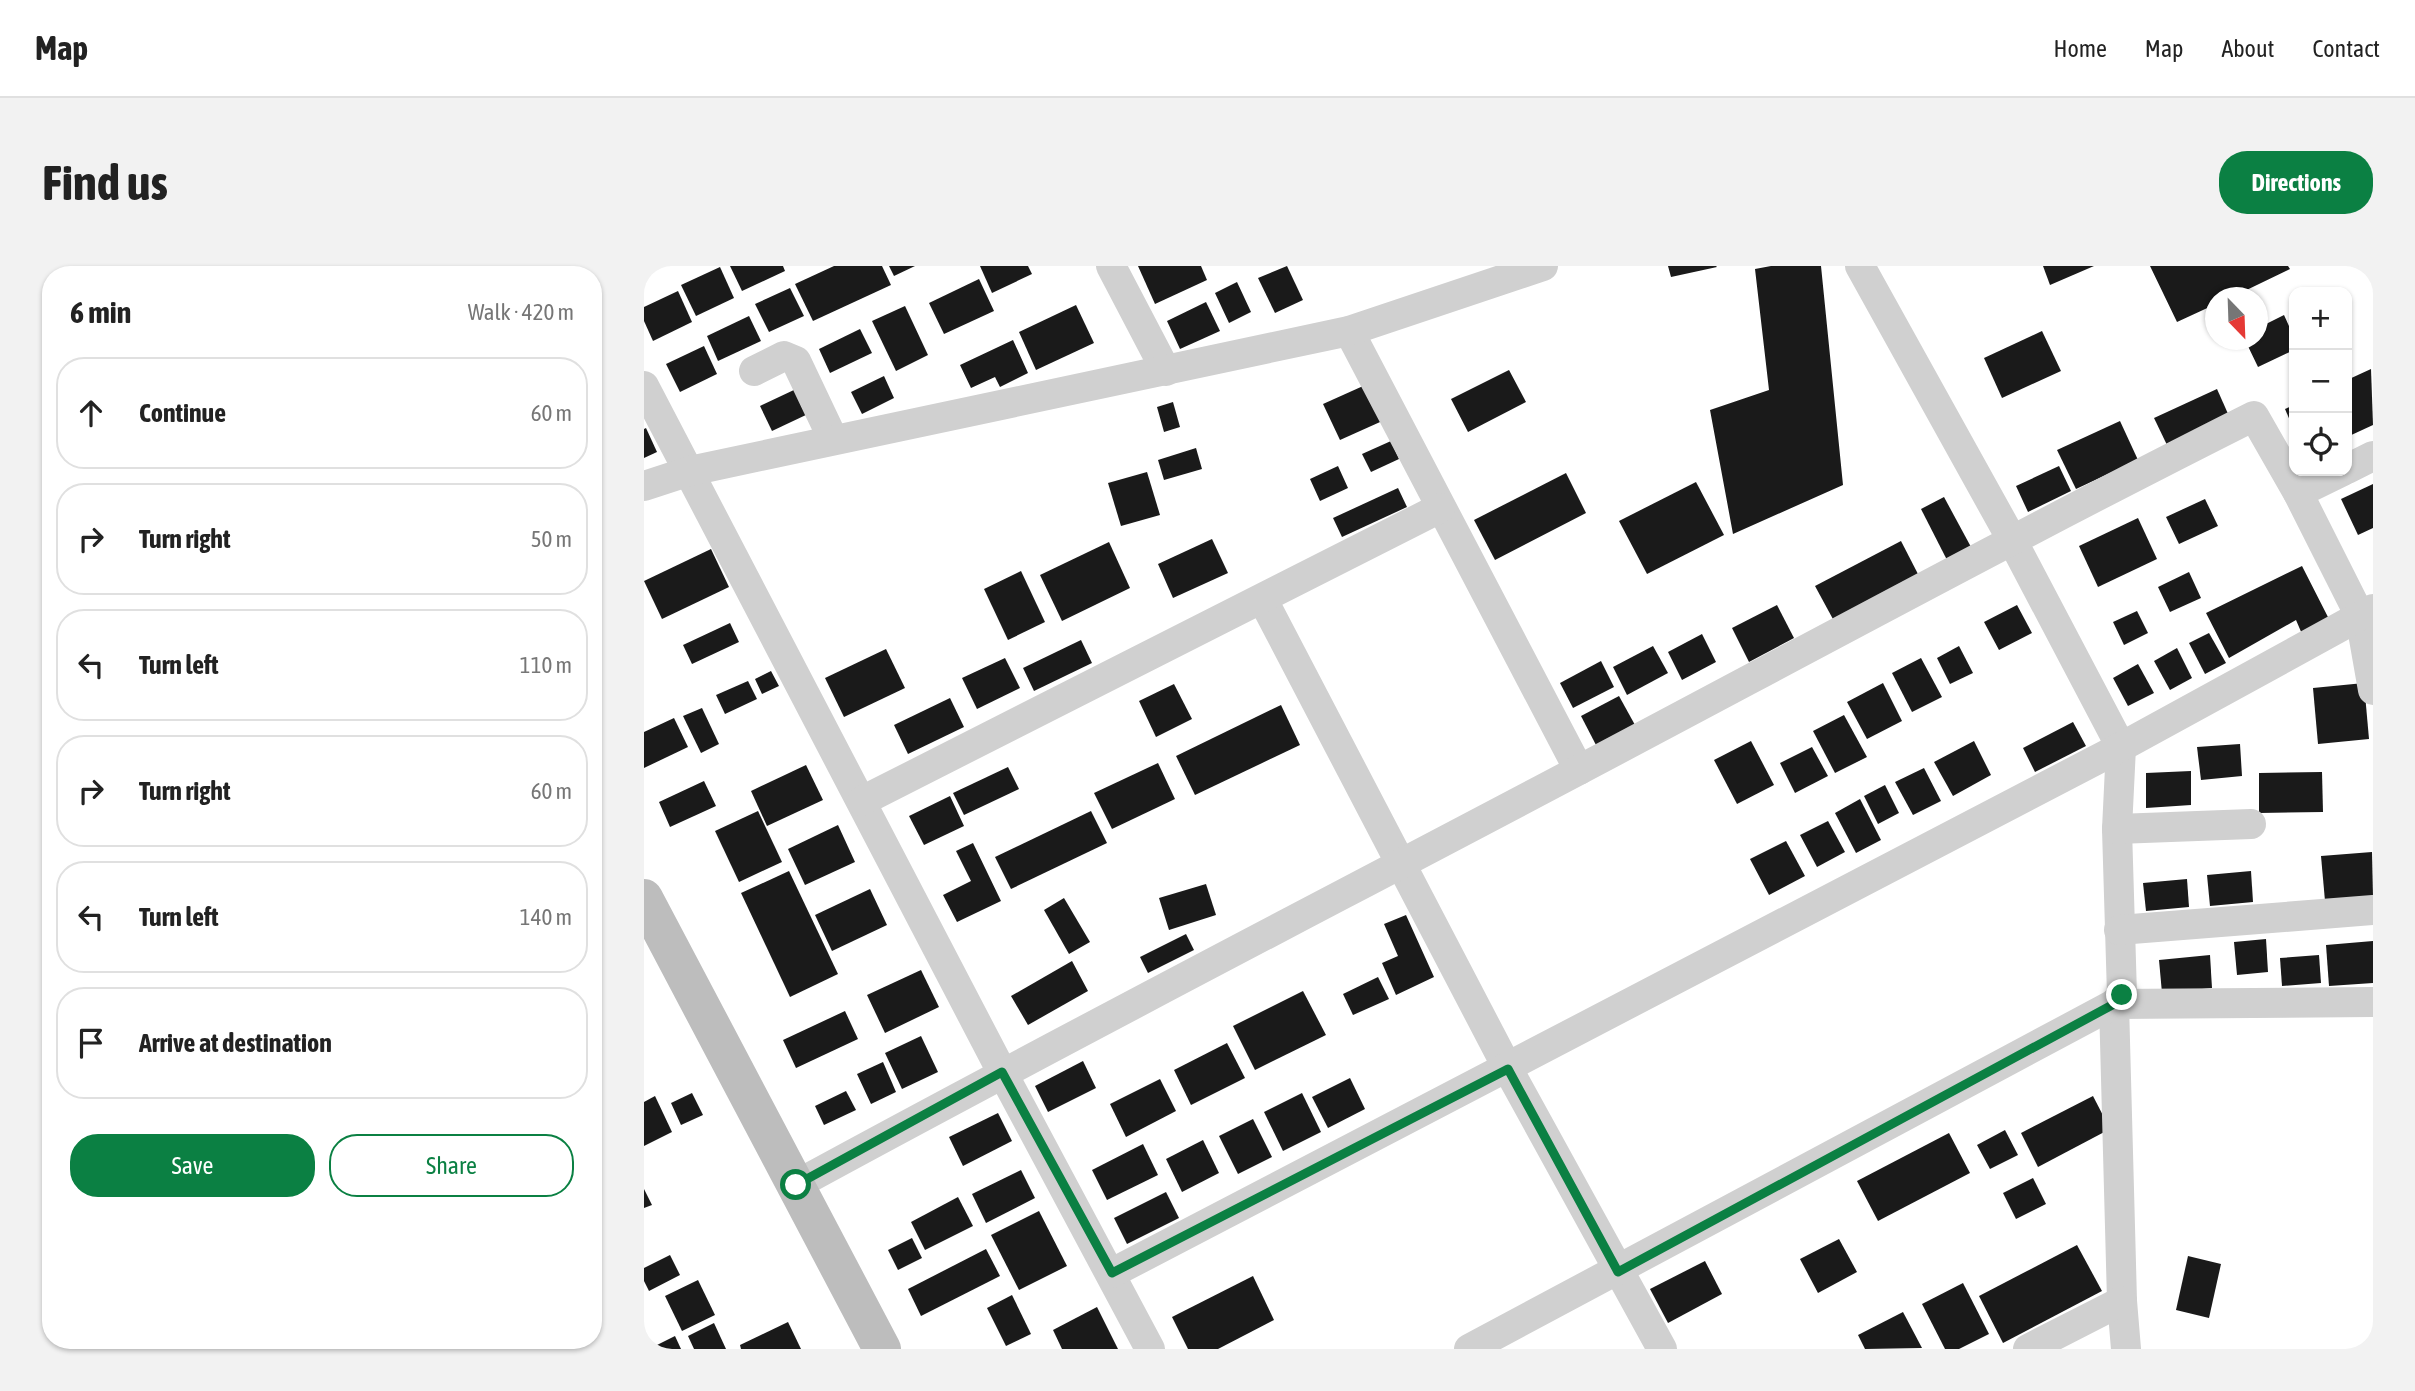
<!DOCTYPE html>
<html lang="en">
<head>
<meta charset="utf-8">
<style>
  body { margin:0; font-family:"Asap Condensed",sans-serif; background:#f2f2f2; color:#222 }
  .controls { position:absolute; right:21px; top:21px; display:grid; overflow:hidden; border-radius:14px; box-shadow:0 2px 5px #0004 }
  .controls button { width:63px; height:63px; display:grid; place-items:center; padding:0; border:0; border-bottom:2px solid #e0e0e0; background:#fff; color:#222; font:35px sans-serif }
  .compass { position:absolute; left:1561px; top:21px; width:63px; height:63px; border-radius:50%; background:#fff; box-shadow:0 2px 5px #0004; rotate:157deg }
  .stop { position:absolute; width:21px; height:21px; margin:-16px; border:5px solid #0b8043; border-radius:50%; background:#fff }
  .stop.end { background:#0b8043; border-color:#fff; box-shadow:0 2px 7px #0008 }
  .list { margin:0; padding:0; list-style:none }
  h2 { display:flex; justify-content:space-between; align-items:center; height:91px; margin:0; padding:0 28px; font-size:30px }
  h2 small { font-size:23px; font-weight:400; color:#767676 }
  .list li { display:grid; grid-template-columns:46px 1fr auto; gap:21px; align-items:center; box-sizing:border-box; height:112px; margin:0 14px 14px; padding:0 14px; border:2px solid #e0e0e0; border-radius:28px }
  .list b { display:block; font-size:26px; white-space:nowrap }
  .list em { font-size:23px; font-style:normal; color:#767676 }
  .actions { display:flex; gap:14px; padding:21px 28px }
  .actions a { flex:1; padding:16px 0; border:2px solid #0b8043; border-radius:28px; text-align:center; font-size:24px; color:#0b8043 }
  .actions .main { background:#0b8043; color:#fff }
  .icon { flex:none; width:38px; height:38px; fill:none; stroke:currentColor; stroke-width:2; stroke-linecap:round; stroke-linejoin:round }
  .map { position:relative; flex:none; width:1729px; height:1083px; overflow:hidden; border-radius:28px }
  header { display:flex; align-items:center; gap:42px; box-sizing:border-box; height:98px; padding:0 35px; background:#fff; border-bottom:2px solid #e0e0e0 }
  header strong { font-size:33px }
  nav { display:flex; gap:38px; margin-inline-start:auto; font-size:24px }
  .intro { display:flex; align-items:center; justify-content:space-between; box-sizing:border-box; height:168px; padding:0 42px }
  h1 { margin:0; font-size:49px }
  .button { padding:18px 32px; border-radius:28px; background:#0b8043; color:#fff; font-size:24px; font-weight:700 }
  main { display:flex; gap:42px; padding:0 42px }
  aside { flex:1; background:#fff; border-radius:28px; box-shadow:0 2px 5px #0004 }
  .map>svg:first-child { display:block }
  .building { fill:#1a1a1a }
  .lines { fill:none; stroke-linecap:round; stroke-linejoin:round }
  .street { stroke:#d0d0d0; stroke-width:30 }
  .secondary { stroke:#bdbdbd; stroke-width:38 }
  .route { stroke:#0b8043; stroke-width:9 }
</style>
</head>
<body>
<header>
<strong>Map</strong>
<nav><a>Home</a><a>Map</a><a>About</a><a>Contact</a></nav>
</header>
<div class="intro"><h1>Find us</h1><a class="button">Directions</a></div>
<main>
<aside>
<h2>6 min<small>Walk · 420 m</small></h2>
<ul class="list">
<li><svg class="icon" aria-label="ahead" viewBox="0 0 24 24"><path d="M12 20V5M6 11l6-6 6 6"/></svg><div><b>Continue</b></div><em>60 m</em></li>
<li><svg class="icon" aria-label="right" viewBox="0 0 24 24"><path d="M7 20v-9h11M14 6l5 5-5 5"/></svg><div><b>Turn right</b></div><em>50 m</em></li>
<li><svg class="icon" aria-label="left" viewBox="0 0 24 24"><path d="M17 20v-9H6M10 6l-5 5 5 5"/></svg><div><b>Turn left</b></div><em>110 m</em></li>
<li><svg class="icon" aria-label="right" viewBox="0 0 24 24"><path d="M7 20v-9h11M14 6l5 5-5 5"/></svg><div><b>Turn right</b></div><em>60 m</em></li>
<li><svg class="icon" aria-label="left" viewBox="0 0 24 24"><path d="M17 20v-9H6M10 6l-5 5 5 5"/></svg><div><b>Turn left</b></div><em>140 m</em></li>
<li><svg class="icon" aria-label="arrive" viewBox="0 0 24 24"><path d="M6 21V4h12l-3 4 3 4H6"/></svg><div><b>Arrive at destination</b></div></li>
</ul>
<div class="actions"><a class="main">Save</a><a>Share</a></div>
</aside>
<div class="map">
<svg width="1729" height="1083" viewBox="0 0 1729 1083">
  <rect width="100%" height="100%" fill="#fff"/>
  <g class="building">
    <path d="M86,0h53l2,5 -43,20z"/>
    <path d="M190,0h48l9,19 -78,36 -18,-37z"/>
    <path d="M245,0h26l-21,10z"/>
    <path d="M336,0h48l4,8 -40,19z"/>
    <path d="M494,0h63l6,14 -52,24z"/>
    <path d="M643,0l16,34 -28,13 -17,-35z"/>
    <path d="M1024,0h48l1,1 -46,10z"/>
    <path d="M1127,0h50l22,219 -110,49 -23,-124 59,-20 -14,-121z"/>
    <path d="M1399,0h51l-44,19z"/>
    <path d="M1506,0h138l2,3 -60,29h-14v6l-39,18z"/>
    <path d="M76,1l14,31 -38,18 -15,-31z"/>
    <path d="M335,13l15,32 -50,23 -15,-31z"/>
    <path d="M593,16l14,30 -22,11 -14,-30z"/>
    <path d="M146,22l14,28 -35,16 -14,-28z"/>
    <path d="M34,25l14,31 -39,19 -9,-20v-14z"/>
    <path d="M562,36l14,29 -40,18 -13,-28z"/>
    <path d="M432,39l18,38 -58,27 -17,-38z"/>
    <path d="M261,40l23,49 -32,16 -24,-50z"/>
    <path d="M1640,49l10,22v13l-36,17 -13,-27h13v-12z"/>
    <path d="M105,50l12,25 -43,20 -11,-25z"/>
    <path d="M216,63l12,24 -42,20 -11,-24z"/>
    <path d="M1398,65l19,40 -59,27 -18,-40z"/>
    <path d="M369,74l15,33 -28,14 -5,-10 -24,11 -11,-23z"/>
    <path d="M60,80l13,28 -37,18 -14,-28z"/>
    <path d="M1727,103l2,56 -26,12v-57z"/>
    <path d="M865,104l17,32 -58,30 -17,-33z"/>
    <path d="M240,110l10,22 -32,16 -11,-22z"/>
    <path d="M728,116l17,36 -49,22 -17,-36z"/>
    <path d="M152,123l12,25 -36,17 -12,-25z"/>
    <path d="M1573,123l12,27 -62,29 -13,-27z"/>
    <path d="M529,136l7,25 -16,5 -7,-25z"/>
    <path d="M1650,139v25l-9,-21z"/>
    <path d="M1476,155l18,39 -62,29 -19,-39z"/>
    <path d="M2,162l11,24 -13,6v-29z"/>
    <path d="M747,175l8,18 -28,13 -9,-18z"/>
    <path d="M552,182l6,21 -38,11 -6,-20z"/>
    <path d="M694,200l10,22 -28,13 -10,-22z"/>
    <path d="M1415,200l12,25 -43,21 -12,-26z"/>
    <path d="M503,206l13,43 -39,11 -13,-43z"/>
    <path d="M922,207l20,40 -91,47 -21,-40z"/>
    <path d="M1052,216l28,53 -77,39 -28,-53z"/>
    <path d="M1729,218v44l-15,7 -17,-36z"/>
    <path d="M754,222l9,19 -65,30 -9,-19z"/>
    <path d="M1300,231l27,50 -24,13 -26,-51z"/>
    <path d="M1561,233l13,27 -39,18 -13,-27z"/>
    <path d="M1494,252l19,41 -59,28 -19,-41z"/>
    <path d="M568,273l16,34 -55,25 -15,-34z"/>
    <path d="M1257,275l18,35 -85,45 -19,-35z"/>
    <path d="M465,276l21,46 -68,33 -22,-46z"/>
    <path d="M67,283l18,38 -67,32 -18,-38z"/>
    <path d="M1658,300l28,55 -28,13 -6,-14 -67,38 -23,-45z"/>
    <path d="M377,305l24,51 -37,18 -24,-51z"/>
    <path d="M1545,306l12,26 -31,14 -12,-25z"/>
    <path d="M1133,339l17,33 -45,24 -17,-34z"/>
    <path d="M1373,339l15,28 -33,17 -15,-28z"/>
    <path d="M1493,345l11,22 -24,12 -11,-23z"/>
    <path d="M86,357l9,19 -47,22 -9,-19z"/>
    <path d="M1565,367l17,30 -21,11 -16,-31z"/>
    <path d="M1058,368l14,28 -34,18 -14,-28z"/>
    <path d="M437,374l11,23 -58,28 -11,-23z"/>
    <path d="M1009,380l15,27 -41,22 -14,-28z"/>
    <path d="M1315,380l14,27 -23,11 -13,-26z"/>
    <path d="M1533,382l15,30 -22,12 -16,-29z"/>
    <path d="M242,383l19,39 -61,29 -19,-39z"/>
    <path d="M361,392l15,30 -43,21 -15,-31z"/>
    <path d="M1277,392l21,39 -30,15 -20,-39z"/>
    <path d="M957,395l13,26 -41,21 -13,-25z"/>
    <path d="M1494,398l16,29 -26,13 -15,-28z"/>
    <path d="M127,405l8,15 -17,8 -7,-15z"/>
    <path d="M104,415l9,18 -32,15 -9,-19z"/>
    <path d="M1239,417l19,38 -35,18 -20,-37z"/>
    <path d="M1720,417l5,56 -51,5 -5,-56z"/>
    <path d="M530,418l18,35 -36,18 -17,-36z"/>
    <path d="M975,430l16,29 -39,20 -15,-29z"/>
    <path d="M306,432l14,29 -56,27 -14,-29z"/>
    <path d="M637,439l19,40 -105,50 -19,-39z"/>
    <path d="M58,442l17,36 -18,9 -18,-37z"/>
    <path d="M1200,449l23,42 -32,16 -22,-42z"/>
    <path d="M30,452l14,29 -44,21v-36z"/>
    <path d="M1429,456l13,24 -51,26 -12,-24z"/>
    <path d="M1107,475l23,44 -37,19 -23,-44z"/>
    <path d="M1330,475l17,34 -38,21 -19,-34z"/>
    <path d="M1596,478l2,32 -41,4 -4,-33z"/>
    <path d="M1168,481l16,29 -33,17 -15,-30z"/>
    <path d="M514,497l17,36 -63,30 -18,-36z"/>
    <path d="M162,499l17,35 -56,26 -16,-35z"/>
    <path d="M364,501l11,22 -55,26 -11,-22z"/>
    <path d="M1280,502l17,33 -28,14 -18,-33z"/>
    <path d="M1547,505v34l-45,3v-35z"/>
    <path d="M1678,506l1,40 -64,1v-40z"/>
    <path d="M60,515l12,25 -46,21 -11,-25z"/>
    <path d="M1241,519l14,28 -21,11 -14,-28z"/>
    <path d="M306,530l14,30 -40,19 -15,-29z"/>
    <path d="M1216,533l21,41 -25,13 -21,-40z"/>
    <path d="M114,545l24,51 -43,20 -24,-51z"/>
    <path d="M447,545l16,32 -96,46 -16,-32z"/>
    <path d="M1184,555l17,31 -28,15 -17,-32z"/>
    <path d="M194,559l17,37 -50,23 -17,-36z"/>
    <path d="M1142,575l19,35 -36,19 -19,-36z"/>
    <path d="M329,577l28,58 -44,21 -14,-27 28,-14 -15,-30z"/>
    <path d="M1728,586l1,45 -48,4 -4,-45z"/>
    <path d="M145,605l49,103 -48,23 -49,-104z"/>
    <path d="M1607,605l2,31 -43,4 -3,-31z"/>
    <path d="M1543,613l2,28 -43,4 -3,-28z"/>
    <path d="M562,618l10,31 -47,15 -10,-32z"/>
    <path d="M226,623l17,36 -55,26 -17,-36z"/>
    <path d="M420,632l26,44 -21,12 -25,-44z"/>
    <path d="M762,649l28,62 -38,18 -14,-32 16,-7 -14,-32z"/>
    <path d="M542,668l8,16 -46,23 -8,-16z"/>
    <path d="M1622,673l2,33 -31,3 -3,-33z"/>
    <path d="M1729,675v42l-44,3 -3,-41z"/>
    <path d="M1566,689l2,33 -50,5 -3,-33z"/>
    <path d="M1675,689l2,28 -39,3 -2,-28z"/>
    <path d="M428,695l16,30 -60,34 -17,-29z"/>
    <path d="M277,704l18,37 -54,26 -18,-38z"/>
    <path d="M734,711l11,22 -36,16 -10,-21z"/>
    <path d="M659,725l23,44 -71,35 -22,-44z"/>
    <path d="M201,745l13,28 -62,29 -13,-28z"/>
    <path d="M277,770l17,36 -36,17 -17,-36z"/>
    <path d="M583,777l18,35 -54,27 -17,-35z"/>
    <path d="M439,795l13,27 -48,24 -13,-26z"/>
    <path d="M239,796l13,30 -25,12 -14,-30z"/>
    <path d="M706,812l15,31 -37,19 -16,-31z"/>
    <path d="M516,813l16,32 -50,26 -16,-33z"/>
    <path d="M202,825l10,19 -32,15 -9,-19z"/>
    <path d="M48,827l11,22 -22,10 -10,-22z"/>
    <path d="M658,827l19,39 -38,19 -19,-39z"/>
    <path d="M11,830l17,36 -28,14v-44z"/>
    <path d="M1449,830l17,33 -72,38 -17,-34z"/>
    <path d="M354,847l14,28 -49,25 -14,-29z"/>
    <path d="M609,853l19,38 -34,17 -19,-38z"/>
    <path d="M1361,864l13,25 -28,14 -13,-24z"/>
    <path d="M1305,867l21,40 -92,48 -21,-40z"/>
    <path d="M559,874l16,33 -37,19 -16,-33z"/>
    <path d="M499,878l15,31 -51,25 -15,-30z"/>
    <path d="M377,904l14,28 -49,25 -14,-29z"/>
    <path d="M1389,912l13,26 -30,15 -13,-26z"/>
    <path d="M0,923l8,16 -8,3z"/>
    <path d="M522,926l13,26 -52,26 -13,-26z"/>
    <path d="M314,931l15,29 -48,24 -14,-28z"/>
    <path d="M395,945l28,55 -48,24 -28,-55z"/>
    <path d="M268,972l10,20 -24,12 -10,-20z"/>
    <path d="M1195,973l18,33 -39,21 -18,-34z"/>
    <path d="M1433,979l25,46 -99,52 -24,-47z"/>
    <path d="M342,983l14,27 -79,40 -13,-27z"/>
    <path d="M26,989l10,20 -31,16 -5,-10v-13z"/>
    <path d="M1544,990l33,8 -12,54 -33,-8z"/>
    <path d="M1061,995l17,33 -54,29 -18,-34z"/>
    <path d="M609,1010l21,44 -56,29h-30l-16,-32z"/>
    <path d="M54,1014l17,35 -33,16 -17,-35z"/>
    <path d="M1319,1017l26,51 -30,15h-14l-23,-45z"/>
    <path d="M368,1029l19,39 -25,12 -19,-38z"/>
    <path d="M453,1041l21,42h-56l-9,-19z"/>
    <path d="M1259,1046l19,36 -57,1 -7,-14z"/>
    <path d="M144,1056l13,27h-60l-1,-4z"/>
    <path d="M70,1057l12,26h-32l-6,-13z"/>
    <path d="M31,1070l6,13h-22l-2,-4z"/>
  </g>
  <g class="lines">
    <g class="street">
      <path d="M467,0l55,105"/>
      <path d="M1216,0l151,272 110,209 -4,82 5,166 -8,9 8,297 4,48"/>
      <path d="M705,65l230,439"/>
      <path d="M110,105l30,-15 12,5 37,78"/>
      <path d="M0,120l358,686 148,277"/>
      <path d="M1703,203l26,-13"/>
      <path d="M0,220l46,-15 659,-140 194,-65"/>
      <path d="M1654,227l45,-22"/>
      <path d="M619,334l245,469 154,280"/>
      <path d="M218,535l578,-293"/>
      <path d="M1473,563l134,-5"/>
      <path d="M1475,664l254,-20"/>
      <path d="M152,919c260,-142 522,-277 783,-415 225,-119 448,-240 675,-354l44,77 62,123 13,74"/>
      <path d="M468,1007l1009,-526 252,-138"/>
      <path d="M825,1083l645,-345 259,-2"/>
      <path d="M1384,1083l94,-48"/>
    </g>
    <path class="secondary" d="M0,632l238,451"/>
  </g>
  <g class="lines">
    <path class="route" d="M152,919l206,-113 110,201 396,-204 110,203 496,-268 8,-9"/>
  </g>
</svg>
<div class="controls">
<button>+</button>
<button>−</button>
<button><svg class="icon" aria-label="locate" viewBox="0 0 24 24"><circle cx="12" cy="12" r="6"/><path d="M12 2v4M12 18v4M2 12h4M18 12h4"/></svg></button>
</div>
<svg class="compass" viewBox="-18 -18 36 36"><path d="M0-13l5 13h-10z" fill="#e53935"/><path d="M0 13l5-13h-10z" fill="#767676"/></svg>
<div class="stop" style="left:152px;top:919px"></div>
<div class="stop end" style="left:1478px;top:729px"></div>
</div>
</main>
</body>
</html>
